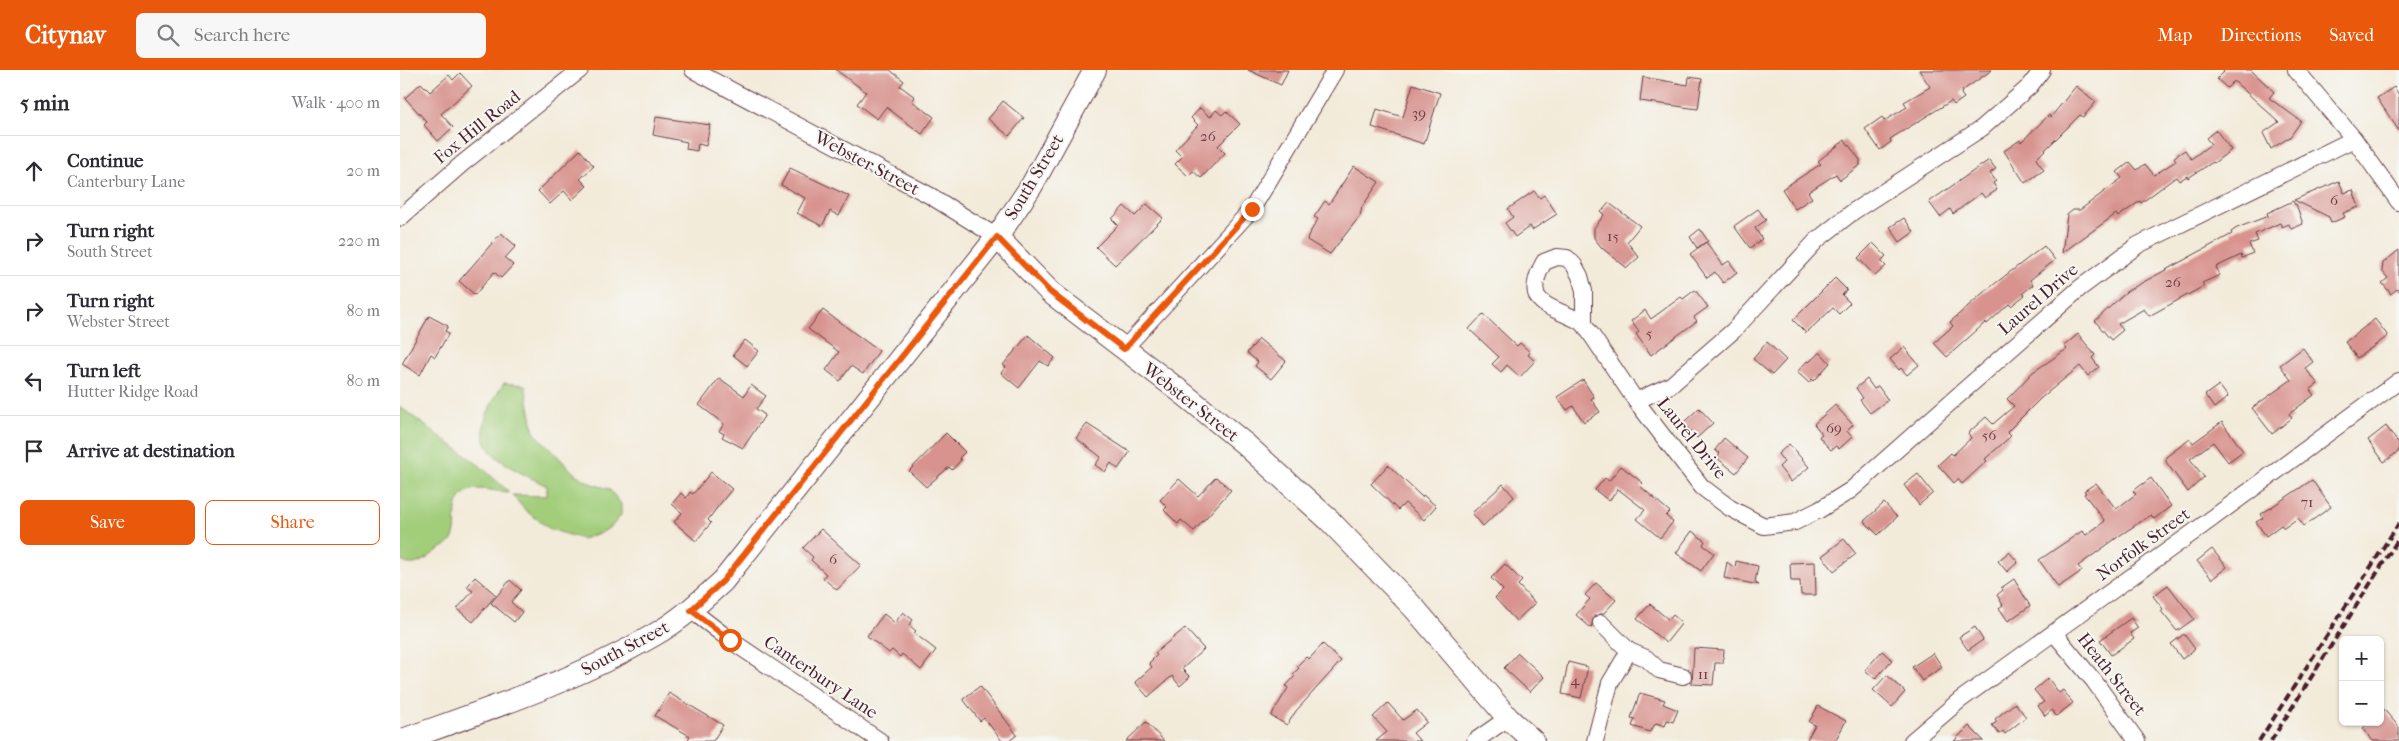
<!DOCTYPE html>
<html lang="en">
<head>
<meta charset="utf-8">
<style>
  body { margin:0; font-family:"IM FELL French Canon",serif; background:#f7f7f7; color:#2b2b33 }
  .controls { position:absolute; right:15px; bottom:15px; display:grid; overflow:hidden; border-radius:8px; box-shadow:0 1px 4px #0004 }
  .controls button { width:45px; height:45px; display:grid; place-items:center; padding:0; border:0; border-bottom:1px solid #e1e1e2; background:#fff; color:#2b2b33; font:25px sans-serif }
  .stop { position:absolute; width:15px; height:15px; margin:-11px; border:4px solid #ea580c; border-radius:50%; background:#fff }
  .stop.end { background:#ea580c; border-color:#fff; box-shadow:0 1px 5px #0008 }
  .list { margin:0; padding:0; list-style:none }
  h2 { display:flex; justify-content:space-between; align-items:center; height:65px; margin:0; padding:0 20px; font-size:21px }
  h2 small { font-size:16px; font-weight:400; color:#7c7c81 }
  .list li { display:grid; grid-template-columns:32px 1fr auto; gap:15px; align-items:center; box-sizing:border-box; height:70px; padding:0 20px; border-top:1px solid #e1e1e2 }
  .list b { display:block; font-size:19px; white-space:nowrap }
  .list p { margin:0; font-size:16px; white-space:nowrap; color:#7c7c81 }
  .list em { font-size:16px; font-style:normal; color:#7c7c81 }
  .actions { display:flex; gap:10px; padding:15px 20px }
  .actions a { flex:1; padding:11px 0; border:1px solid #ea580c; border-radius:8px; text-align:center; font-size:18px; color:#ea580c }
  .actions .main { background:#ea580c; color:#fff }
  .icon { flex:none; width:28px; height:28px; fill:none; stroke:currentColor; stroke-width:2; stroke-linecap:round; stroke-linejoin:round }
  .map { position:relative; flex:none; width:1999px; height:671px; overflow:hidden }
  header { display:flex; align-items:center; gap:30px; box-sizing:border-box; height:70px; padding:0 25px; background:#ea580c; color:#fff }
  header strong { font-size:24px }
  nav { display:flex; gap:28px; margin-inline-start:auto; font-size:18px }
  .search { width:350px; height:45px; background:#f7f7f7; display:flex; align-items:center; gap:12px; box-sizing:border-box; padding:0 18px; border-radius:8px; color:#7c7c81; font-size:19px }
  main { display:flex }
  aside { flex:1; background:#fff }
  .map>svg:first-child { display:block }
  .green { fill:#a2ce7a; stroke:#767652 }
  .building { fill:#d8938e }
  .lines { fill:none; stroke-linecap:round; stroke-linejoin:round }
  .street-casing { stroke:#633e45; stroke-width:18 }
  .secondary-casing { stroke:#633e45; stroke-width:24 }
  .street { stroke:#fff; stroke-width:16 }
  .secondary { stroke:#fff; stroke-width:22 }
  .rail { stroke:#4a1f2b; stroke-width:4; stroke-dasharray:8 4; stroke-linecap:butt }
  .route { stroke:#ea580c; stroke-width:6 }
  .labels { text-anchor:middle; stroke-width:4; stroke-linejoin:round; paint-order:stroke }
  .number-label { font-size:15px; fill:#6e3c44 }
  .street-label { font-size:18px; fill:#4a1f2b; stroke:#f6f6f2 }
</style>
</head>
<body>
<header>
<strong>Citynav</strong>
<div class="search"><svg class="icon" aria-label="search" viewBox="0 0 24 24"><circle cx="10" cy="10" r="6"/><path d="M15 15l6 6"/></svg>Search here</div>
<nav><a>Map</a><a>Directions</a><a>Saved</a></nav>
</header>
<main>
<aside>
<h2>5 min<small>Walk · 400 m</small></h2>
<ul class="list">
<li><svg class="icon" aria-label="ahead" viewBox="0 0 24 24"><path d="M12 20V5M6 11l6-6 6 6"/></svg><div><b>Continue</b><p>Canterbury Lane</p></div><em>20 m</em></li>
<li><svg class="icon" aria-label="right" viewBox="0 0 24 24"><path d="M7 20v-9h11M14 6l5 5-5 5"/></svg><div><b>Turn right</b><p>South Street</p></div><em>220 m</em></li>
<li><svg class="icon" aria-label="right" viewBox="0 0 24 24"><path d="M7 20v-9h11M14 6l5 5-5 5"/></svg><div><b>Turn right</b><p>Webster Street</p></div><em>80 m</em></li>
<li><svg class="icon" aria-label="left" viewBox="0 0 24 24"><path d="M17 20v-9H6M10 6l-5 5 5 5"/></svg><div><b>Turn left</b><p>Hutter Ridge Road</p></div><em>80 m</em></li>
<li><svg class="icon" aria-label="arrive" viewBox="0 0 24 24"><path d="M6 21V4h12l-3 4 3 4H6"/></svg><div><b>Arrive at destination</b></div></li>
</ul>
<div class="actions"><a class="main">Save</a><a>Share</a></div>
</aside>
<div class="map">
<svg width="1999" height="671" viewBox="0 0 1999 671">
  <rect width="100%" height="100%" fill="#f6f6f2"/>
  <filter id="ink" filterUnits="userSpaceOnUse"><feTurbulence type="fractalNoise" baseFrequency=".02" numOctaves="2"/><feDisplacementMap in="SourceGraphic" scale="10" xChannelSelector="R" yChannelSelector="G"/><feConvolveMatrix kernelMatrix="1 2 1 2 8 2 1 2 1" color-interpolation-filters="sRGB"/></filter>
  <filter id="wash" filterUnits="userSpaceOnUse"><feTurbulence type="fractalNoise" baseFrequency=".0096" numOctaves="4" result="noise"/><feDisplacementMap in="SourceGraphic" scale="20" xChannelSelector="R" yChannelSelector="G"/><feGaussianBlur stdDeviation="1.12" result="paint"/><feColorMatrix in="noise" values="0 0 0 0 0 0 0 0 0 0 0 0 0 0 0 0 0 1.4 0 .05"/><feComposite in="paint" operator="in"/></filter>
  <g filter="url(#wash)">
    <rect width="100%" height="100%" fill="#f3ebda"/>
    <g class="green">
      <path d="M104,313l21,2 9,47 41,42 17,10 17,5 12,15v11l-9,11 -11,7 -19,6 -32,-10 -25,-19 -13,-15 35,1v-10c-58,-29 -85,-40 -43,-103z"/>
      <path d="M0,337l79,58 30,27c-15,0 -38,-9 -48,5 -10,13 -2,28 -8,41 -2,6 -10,9 -15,12 -11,8 -24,21 -38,10z"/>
    </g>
    <g id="blocks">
      <g class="building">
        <path d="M436,0h54l14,11 -4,5 15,11 -3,4 22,16 -12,17 -36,-27 -9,12 -20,-15 9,-12z"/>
        <path d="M848,0h40l-7,15z"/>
        <path d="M1519,0h73l-30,21 -1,3 3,4 -10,7 -3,-4 -61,38 1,3 -11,8 -15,-21 17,-12 2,4 23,-14 -3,-5 26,-15z"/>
        <path d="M1822,0h29l23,22 -5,6 32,23 -11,16 -19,12 -8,-16 16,-11 -45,-41 -7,7 -10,-9 7,-7z"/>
        <path d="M60,3l12,13 -31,28 12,13 -15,14 -14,-16 3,-3 -22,-24 16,-15 9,9 19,-17 4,5z"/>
        <path d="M1243,7l45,8 1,-8 13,2 -4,30 -58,-8z"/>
        <path d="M1013,14l27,9 -16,51 -52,-17 5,-18 26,8z"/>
        <path d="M1676,16l20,16 -13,15 -3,-2 -44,44 8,11 -19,13 -21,-32 16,-11 1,2 28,-27 2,2z"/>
        <path d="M1994,17l5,8v36l-22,-33z"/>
        <path d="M603,31l21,17 -15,18 -21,-17z"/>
        <path d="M800,38l10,9 6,-7 6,5 4,-4 14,13 -22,22 7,7 -24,25 -8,-7 -5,5 -13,-12 7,-7 -7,-7 23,-25 -7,-7z"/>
        <path d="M256,47l54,8 -4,21 -8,-2 -1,7 -11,-2 1,-7 -34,-7z"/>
        <path d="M1816,60l15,20 -17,13 -1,-1 -25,16 -1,-2 -8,5 -3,-4 -35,26 -1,-2 -22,16 -2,-3 -54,39 5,-38 6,-5h7l42,-32 -5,-6 13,-10 7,8 8,-6 9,11 22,-14 -2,-4 11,-7 6,9 20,-15 -5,-6z"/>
        <path d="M1445,70l15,20v5l-20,15 -4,-6 -28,18 4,6 -17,11 -13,-20 39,-25 -3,-3z"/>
        <path d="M180,80l14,16 -14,13 7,7 -15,14 -8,-9 -14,13 -12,-13z"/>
        <path d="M1589,90l7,9 -6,4 6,8 -3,2 4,7 -12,8 -4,-5 -28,21 -3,-5 -10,8 -11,-15z"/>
        <path d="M954,96l25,16 -17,25 -2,9 -30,38 -23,-14 1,-4 10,-17 -4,-2 11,-16 4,3z"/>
        <path d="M390,98l59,28 -10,20 -9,-5 -8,15 -25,-13 8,-15 -24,-13z"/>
        <path d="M1939,111l5,12 9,-3 6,17 -16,6 2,4 -14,6 -2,-6 -35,-17z"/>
        <path d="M1134,121l6,7 4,-3 13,19 -25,16 -2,-4 -15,11 -10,-14 8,-6 -5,-8z"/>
        <path d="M1893,131l2,4 1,-1 7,20 -12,5 -2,-5 -7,3 -2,-4 -25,11 3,7 -9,3 4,9 -11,5 -1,-3 -25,12 4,8 -18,8 2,3 -55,30 -5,-7 -26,15 5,6 -12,10 -16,-19 32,-30 105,-57 -1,-2 6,-4 31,-12 -1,-3z"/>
        <path d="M1209,133l31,23 -13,16 12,15 -12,11 -25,-20 -8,-10v-10l10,-13 -3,-3z"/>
        <path d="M747,134l16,14 -48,47 -19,-18 22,-22 -6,-6 12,-13 11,10z"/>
        <path d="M1358,139l8,11 -11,8 7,11 -12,9 -16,-22z"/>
        <path d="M1504,148l10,14 -14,10 -10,-15z"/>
        <path d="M1300,159l8,12 -11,7 -7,-11z"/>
        <path d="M101,163l15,13 -11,12 8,7 -12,13 -7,-6 -19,23 -16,-14z"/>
        <path d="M1306,172l17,23 6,-4 8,11 -14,11 -8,-11 -8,6 -17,-24z"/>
        <path d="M1473,173l13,13 -5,5 5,5 -11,10 -17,-18z"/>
        <path d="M1644,176l11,14 -25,20 3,5 -10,8 2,2 -14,11 -2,-2 -22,20 -1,-2 -39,35 -13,-14 19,-17 -3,-4 34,-30z"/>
        <path d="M1999,180v41l-2,-2 -6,5 -9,-11 6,-5 -6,-7 1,-8z"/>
        <path d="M1435,208l12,12 -5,5 8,8 -11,11 -6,-6 -27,25 -13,-13z"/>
        <path d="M1295,220l13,17 -14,10 3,4 -46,34 -15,-21 3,-2 -8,-11 14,-11 6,9 30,-22 2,2z"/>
        <path d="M423,240l56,41 -16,23 -12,-8 -11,15 -14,-11 13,-18 -31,-23z"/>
        <path d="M1083,244l34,32 3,-3 10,9 -2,3 7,6 -15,16 -13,-12 -6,7 -9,-8 7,-7 -30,-28z"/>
        <path d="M29,246l19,10 -3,5 4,2 -14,24 -4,-3 -11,21 -18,-11z"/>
        <path d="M1975,249l13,17 -31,22 -12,-16z"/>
        <path d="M1678,264l17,21 -3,3 7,9 -11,9 -8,-10 -39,32 -34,34 4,4 -26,23 2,2 -25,23 -4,-5 -4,4 -16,-18 13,-12 2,2 18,-17 -3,-5 18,-16 7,7 21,-18 -7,-7 26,-27 34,-23 -3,-3z"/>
        <path d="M628,265l27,23 -7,8 -8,-5 -21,27 -18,-15 5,-6 -3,-2z"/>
        <path d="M859,269l27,22 -15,18 -16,-13 3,-4 -11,-9z"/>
        <path d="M345,270l14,11 -12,15 -14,-11z"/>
        <path d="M1367,272l19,18 -14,15 -19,-16z"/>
        <path d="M1504,277l15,18 -12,10 -6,-7 -2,2 -9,-11z"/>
        <path d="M1903,278l10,14 -8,6 13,16 -8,6 4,5 -25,19 3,4 -20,16 -20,-26 39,-28 -11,-15z"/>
        <path d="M1420,282l10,11 -16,18 -2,-2 -3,4 -12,-11 10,-11 2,1z"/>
        <path d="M319,308l25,18 7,-11 15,11 -10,13 9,6 -22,33 -21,-11 2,-3 -5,-3 5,-7 -25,-19z"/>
        <path d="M1467,309l7,10 4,-3 10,14 -18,13 -10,-13 3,-2 -7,-10z"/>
        <path d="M1183,310l11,17 -3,2 9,13 -16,10 -11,-16 -6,4 -10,-13z"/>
        <path d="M1819,315l9,12 -14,11 -9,-13z"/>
        <path d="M1435,335l18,20 -6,6 5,6 -13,12 -3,-3 -5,4 -12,-13 3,-3 -8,-10z"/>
        <path d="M1299,338l14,15 -16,15 -14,-15z"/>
        <path d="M1822,352l21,29 -15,11 -15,-20 -23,17 14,18 -16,15 -22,-30v-5l24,-18 3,4z"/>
        <path d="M687,354l43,28 -12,17 -7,-6 -6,9 -10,-7 6,-8 -25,-19z"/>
        <path d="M1986,356l13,18v7l-15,11 -16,-22z"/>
        <path d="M546,363l19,19 -6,6 2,2 -9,10 -3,-3 -23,20 -17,-16z"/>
        <path d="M1324,368l24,20 -12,15 -19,-15 3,-4 -5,-4z"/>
        <path d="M1389,374l20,23 -18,15 -12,-15 5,-5 -6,-8z"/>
        <path d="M988,395l34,32 1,-2 13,11 -12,14 -19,-17 -7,7 -27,-26z"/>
        <path d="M1221,396l22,17 -3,3 30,26 -4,4 7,6 -13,16 -23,-19 8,-9 -27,-21 -9,12 -14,-11 10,-12 4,3z"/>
        <path d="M311,402l21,17 -16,20 -8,11 3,3 -15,18 -22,-19 8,-9 -10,-9 9,-11 5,5 4,-6 3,2z"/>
        <path d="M1518,404l15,19 -14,12 -15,-20z"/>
        <path d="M816,407l15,13 -37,41 -13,-11 -3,4 -14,-14 3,-3 -7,-7 19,-21 19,17z"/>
        <path d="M1751,408l20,28 -17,13 -3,-4 -29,19 -44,32 4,5 -24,16 -19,-27 43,-29 4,4 19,-14 -21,-27 2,-1 -2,-2 12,-8 20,26 20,-15 -3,-3z"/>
        <path d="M1912,410l19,27 -27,19 -6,-8 -14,10 -3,-3 -15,11 -10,-14 7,-4 -2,-4z"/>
        <path d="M1103,414l11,13 -31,29 -11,-13z"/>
        <path d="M1484,433l13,14 -19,18 -14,-14z"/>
        <path d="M421,459l40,36 -24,25 -14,-12 3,-4 -15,-14 2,-3 -10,-9z"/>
        <path d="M1292,461l13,10 -2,4 11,8 -13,18 -25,-18z"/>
        <path d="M1444,469l12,15 -22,17 -12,-15z"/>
        <path d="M1812,479l15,18 -15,12 -15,-18z"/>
        <path d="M1609,482l9,10 -11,10 -9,-11z"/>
        <path d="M1336,491l22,5 -3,16 4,3 -35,-7 3,-16 8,6z"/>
        <path d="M1415,492l1,33h-15l-1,-14h-9l-1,-18z"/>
        <path d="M1105,494l17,17 -4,4 17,18 -19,18 -21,-23 8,-8 -12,-12z"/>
        <path d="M75,507l21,18 -23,27 -16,-13 16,-18 -6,-4z"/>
        <path d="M1614,509l16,27 -22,15 -9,-13 4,-3 -6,-10 6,-5 -2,-2z"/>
        <path d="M110,510l11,10 -10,12 11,10 -8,10 -23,-19z"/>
        <path d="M1196,513l20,17 -12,13 -10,3 -3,12 -15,-13 14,-16 -5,-4z"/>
        <path d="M1768,515l26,34 -17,12 -16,-20 2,-2 -10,-13z"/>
        <path d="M1250,534l19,16 4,-5 9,8 -16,20 -29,-24z"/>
        <path d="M503,542l10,8 -4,5 7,6 -2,2 22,17 -15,20 -19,-16 -2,3 -8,-7 -3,3 -22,-17 17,-22 11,9z"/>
        <path d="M1731,548l7,10 -8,5 4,6 -23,16 -11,-15z"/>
        <path d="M1575,557l8,13 -15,10 -9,-13z"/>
        <path d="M785,558l19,21 -22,20 8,8 -10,9 -8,-10 -24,21 -13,-15 17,-15 -3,-4 8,-8 -2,-2z"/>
        <path d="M1784,564l11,15 -13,10 -11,-15z"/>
        <path d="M923,574l18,17 -45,50 -9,14 -16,-9 17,-28 -2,-2 9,-10 -2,-2 6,-6 -2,-2 9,-9 3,2z"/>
        <path d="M1294,578l30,2 -1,13h-8l-2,22 -21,-1z"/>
        <path d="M1482,581l10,9 -17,19 -10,-9z"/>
        <path d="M1118,583l26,24 -14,15 -26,-24z"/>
        <path d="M1533,583l9,14 -20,14 -10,-14z"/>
        <path d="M1168,592l20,5 -7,31 -19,-4z"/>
        <path d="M1487,605l18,17 -13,15 -19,-17z"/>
        <path d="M1648,608l11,15 4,-3 10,13 -17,13 -4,-6 -7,6 -7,-10 6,-4 -10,-12z"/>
        <path d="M580,616l37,49 -8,6h-7l-18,-23 -4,3 -17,-22z"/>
        <path d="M269,623l54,32 -10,16h-26l3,-5 -35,-20z"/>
        <path d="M1240,623l25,7 -2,4 15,6 -5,12 -6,-2 -2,6 -9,-3 -6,9 -18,-6 3,-7 -4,-1z"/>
        <path d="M988,633l15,17 14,-10 10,12 -14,11 7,8h-44l11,-9 -14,-15z"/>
        <path d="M1615,633l11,14 -21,17 -2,-3 -4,3 -7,-9 5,-3 -2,-3z"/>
        <path d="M1980,635l19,22v14h-26l-10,-13 7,-6h10z"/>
        <path d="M1418,636l28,15 -11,20h-29l9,-16 -6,-3z"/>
        <path d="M746,652l18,19h-38z"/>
        <path d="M1569,656l15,15h-30z"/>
      </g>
    </g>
  </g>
  <g filter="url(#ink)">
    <use href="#blocks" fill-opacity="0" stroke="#633e45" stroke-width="1"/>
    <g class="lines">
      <g class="street-casing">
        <g id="street">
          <path d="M293,0l236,125 68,42"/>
          <path d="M1642,0l-12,16 -48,42 -128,83 -37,29 -84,91 -62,54 -35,16 66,86 28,21 34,18 31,-4 24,-12 32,-20 229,-202 58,-43 216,-106"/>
          <path d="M1896,0l58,69 45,63"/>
          <path d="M0,148l63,-55 117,-93"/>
          <path d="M1184,254c-28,-19 -66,-15 -40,-62l13,-5 10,1 7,7 6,11 4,15v33l52,77"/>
          <path d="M724,279l128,-140 83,-139"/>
          <path d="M291,540l39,30 150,101"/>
          <path d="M1201,553l28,28 17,7 13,12 24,6"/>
          <path d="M1654,563l40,48 43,60"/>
          <path d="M1075,671l33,-23"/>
          <path d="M1195,671l15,-58 19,-32"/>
          <path d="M1512,671l48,-41 235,-169 204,-150"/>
        </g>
      </g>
      <g class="secondary-casing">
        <g id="secondary">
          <path d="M597,167l53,55 135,103 60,49 83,75 87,90 93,109 25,23"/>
          <path d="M0,671c86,-31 175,-60 254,-106 25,-14 47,-34 69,-54l274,-344 35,-52 63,-115"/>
        </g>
      </g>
      <use href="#street" class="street"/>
      <use href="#secondary" class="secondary"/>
      <g class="rail">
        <path d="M1859,671l140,-218"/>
        <path d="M1871,671l128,-203"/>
      </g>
    </g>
  </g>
  <g class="lines" filter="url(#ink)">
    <path class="route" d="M330,570l-39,-30 32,-29 274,-344 53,55 74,57 128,-140"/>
  </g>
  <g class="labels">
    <g class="number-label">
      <text x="1019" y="48">39</text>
      <text x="808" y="71">26</text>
      <text x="1934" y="135">6</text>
      <text x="1213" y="171">15</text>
      <text x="1773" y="217">26</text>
      <text x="1249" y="268">5</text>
      <text x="1434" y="363">69</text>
      <text x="1589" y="370">56</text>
      <text x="1907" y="437">71</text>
      <text x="433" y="494">6</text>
      <text x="1303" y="609">11</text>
      <text x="1175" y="615">4</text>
    </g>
    <g class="street-label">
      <text transform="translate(77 57) rotate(-39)" y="6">Fox Hill Road</text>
      <text transform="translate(467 93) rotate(28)" y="6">Webster Street</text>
      <text transform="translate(634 107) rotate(-59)" y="6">South Street</text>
      <text transform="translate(1638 229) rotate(-41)" y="6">Laurel Drive</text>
      <text transform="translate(791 332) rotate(38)" y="6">Webster Street</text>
      <text transform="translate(1292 368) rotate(51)" y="6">Laurel Drive</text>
      <text transform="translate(1743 474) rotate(-36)" y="6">Norfolk Street</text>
      <text transform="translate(225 578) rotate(-28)" y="6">South Street</text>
      <text transform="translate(1712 604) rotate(52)" y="6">Heath Street</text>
      <text transform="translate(421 607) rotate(34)" y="6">Canterbury Lane</text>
    </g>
  </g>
</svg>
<div class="controls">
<button>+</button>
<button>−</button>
</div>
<div class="stop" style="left:330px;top:570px"></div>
<div class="stop end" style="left:852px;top:139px"></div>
</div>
</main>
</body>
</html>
